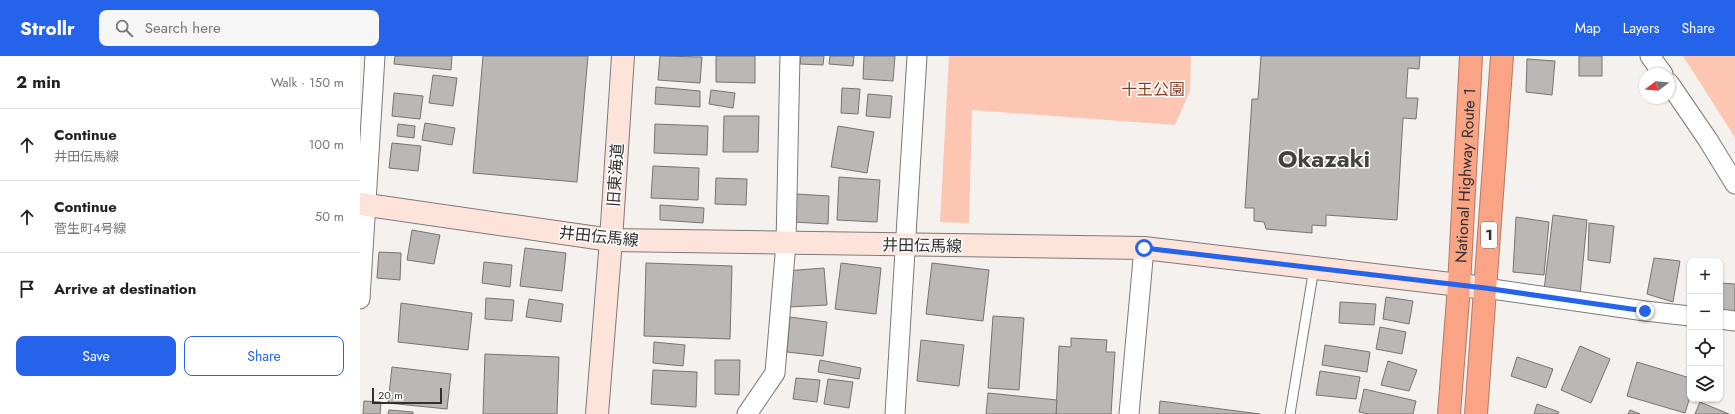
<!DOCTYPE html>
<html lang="en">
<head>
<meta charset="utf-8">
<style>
  body { margin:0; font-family:Jost,"Noto Sans JP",sans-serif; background:#f6f6f6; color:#202124 }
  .controls { position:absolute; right:12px; bottom:12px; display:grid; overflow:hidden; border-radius:8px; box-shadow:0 1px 3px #0004 }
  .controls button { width:36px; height:36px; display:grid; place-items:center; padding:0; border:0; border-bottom:1px solid #e0e0e0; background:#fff; color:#202124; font:20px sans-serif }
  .compass { position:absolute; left:1279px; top:12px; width:36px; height:36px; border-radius:50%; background:#fff; box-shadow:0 1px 3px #0004; rotate:254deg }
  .scale { position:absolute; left:12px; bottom:10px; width:70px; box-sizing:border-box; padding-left:4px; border:2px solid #312f2f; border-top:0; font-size:11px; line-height:14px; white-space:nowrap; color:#312f2f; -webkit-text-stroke:3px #fff; paint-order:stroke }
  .stop { position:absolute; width:12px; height:12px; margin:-9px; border:3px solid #2563eb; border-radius:50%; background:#fff }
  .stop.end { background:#2563eb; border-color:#fff; box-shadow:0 1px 4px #0008 }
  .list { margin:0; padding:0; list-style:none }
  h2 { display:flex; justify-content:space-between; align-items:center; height:52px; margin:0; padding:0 16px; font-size:17px }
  h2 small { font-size:13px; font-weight:400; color:#757577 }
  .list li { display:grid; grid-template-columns:26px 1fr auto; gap:12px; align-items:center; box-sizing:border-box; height:72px; padding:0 16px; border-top:1px solid #e0e0e0 }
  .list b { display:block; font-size:15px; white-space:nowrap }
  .list p { margin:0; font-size:13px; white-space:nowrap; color:#757577 }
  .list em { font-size:13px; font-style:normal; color:#757577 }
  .actions { display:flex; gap:8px; padding:12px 16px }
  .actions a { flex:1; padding:9px 0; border:1px solid #2563eb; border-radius:8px; text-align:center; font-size:14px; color:#2563eb }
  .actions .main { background:#2563eb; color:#fff }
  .icon { flex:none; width:22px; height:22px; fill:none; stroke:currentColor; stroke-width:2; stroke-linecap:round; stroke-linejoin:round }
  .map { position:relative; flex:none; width:1375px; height:358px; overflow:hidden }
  header { display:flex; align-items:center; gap:24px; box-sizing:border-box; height:56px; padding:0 20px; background:#2563eb; color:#fff }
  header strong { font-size:19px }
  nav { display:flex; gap:22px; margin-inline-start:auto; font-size:14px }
  .search { width:280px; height:36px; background:#f6f6f6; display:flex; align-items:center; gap:10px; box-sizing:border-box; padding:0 14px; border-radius:8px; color:#757577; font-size:15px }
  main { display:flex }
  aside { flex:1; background:#fff }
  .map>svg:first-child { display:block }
  .green { fill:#fcc6b3 }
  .building { fill:#bbb7b6; stroke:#767371 }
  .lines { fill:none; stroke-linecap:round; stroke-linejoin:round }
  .lane-casing { stroke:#7d7978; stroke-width:11 }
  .street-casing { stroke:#7d7978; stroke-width:21 }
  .secondary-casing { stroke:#7d7978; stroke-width:24 }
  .highway-casing { stroke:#b47a67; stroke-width:24 }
  .lane { stroke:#fff; stroke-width:9 }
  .street { stroke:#fff; stroke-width:19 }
  .secondary { stroke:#fee3da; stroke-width:22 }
  .highway { stroke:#faa385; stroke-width:22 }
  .route { stroke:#2563eb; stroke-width:5 }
  .labels { text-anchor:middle; stroke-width:3; stroke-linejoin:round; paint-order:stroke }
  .shield { fill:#fff; stroke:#6f6d6d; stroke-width:1 }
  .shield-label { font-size:15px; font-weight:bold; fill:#312f2f }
  .park-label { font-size:16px; fill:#853e25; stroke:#fff }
  .street-label { font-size:16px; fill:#312f2f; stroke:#fff }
  .town-label { font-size:24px; font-weight:bold; fill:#444140; stroke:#fff }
</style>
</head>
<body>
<header>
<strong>Strollr</strong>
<div class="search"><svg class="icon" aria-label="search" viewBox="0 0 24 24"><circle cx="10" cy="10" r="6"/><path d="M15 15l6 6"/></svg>Search here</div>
<nav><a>Map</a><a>Layers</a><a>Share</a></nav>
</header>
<main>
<aside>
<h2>2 min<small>Walk · 150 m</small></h2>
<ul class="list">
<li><svg class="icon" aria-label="ahead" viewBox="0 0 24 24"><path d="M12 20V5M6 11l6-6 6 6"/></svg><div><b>Continue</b><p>井田伝馬線</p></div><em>100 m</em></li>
<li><svg class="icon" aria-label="ahead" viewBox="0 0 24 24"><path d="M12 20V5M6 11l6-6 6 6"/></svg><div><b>Continue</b><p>菅生町4号線</p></div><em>50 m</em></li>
<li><svg class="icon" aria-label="arrive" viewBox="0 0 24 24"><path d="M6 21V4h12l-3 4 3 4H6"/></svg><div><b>Arrive at destination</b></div></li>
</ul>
<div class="actions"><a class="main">Save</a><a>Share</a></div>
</aside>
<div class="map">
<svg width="1375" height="358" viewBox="0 0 1375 358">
  <rect width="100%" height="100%" fill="#f5f1ef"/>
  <g class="green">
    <path d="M589,0h242l-1,35 -15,34 -203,-15 -3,113 -29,-1z"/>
    <path d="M1323,0h52v82l-6,-10z"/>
  </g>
  <g class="building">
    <path d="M35,0h57l-1,14 -57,-6z"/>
    <path d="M123,0h105l-11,126 -104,-9z"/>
    <path d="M300,0l42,1 -2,26 -42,-3z"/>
    <path d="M356,0h39v27l-39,-1z"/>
    <path d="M441,0h23l-1,9 -23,-1z"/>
    <path d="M470,0h24l-1,10 -24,-2z"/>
    <path d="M504,0h31l-2,25 -30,-2z"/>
    <path d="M901,0h159l-1,13 -11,-1 -2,30h12l-2,21 -13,-1 -6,102 -71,-5v11l-14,-1v8l-46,-4 -2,-7 -10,-1v-13h-9l7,-109h6z"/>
    <rect x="1219" y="0" width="23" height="20"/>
    <path d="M1167,3l28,2 -3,34 -26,-3z"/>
    <path d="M73,19l24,3 -4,28 -24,-3z"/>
    <path d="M296,31l44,4v16l-45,-3z"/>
    <path d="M482,32l18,1 -2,25 -17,-1z"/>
    <path d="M351,34l24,3 -2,15 -24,-4z"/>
    <path d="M34,37l29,3 -3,23 -28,-3z"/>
    <path d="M508,38l24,2 -2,22 -24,-2z"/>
    <path d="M364,60h35l-1,36h-35z"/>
    <path d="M65,67l30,5 -3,17 -30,-5z"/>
    <path d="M38,68l17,2 -1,12 -17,-2z"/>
    <path d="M295,68l53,2 -1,29 -53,-2z"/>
    <path d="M478,70l36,6 -7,41 -36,-6z"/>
    <path d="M32,87l29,3 -3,25 -29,-3z"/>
    <path d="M293,110l46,2 -1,32 -47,-2z"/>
    <path d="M479,121l41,3 -3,42 -40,-2z"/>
    <path d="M356,122l31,1 -1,26 -31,-1z"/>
    <path d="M436,138l33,2 -1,28 -34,-2z"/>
    <path d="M300,149l44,3 -1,15 -43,-3z"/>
    <path d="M1193,159l34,5 -7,75 -36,-5z"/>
    <path d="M1156,161l33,5 -5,53 -31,-3z"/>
    <path d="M1229,167l25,3 -4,37 -22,-3z"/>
    <path d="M52,174l28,5 -6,29 -27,-4z"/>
    <path d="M165,192l41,5 -4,38 -42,-5z"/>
    <path d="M19,196l22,1 -1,27 -23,-2z"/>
    <path d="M1294,202l26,3 -7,41 -26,-8z"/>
    <path d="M124,206l28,3 -2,22 -28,-4z"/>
    <path d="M286,207l86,3 -2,73 -86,-3z"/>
    <path d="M481,207l40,5 -5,46 -41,-5z"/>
    <path d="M572,207l57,7 -6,51 -57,-7z"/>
    <path d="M464,212l3,37 -39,2 -3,-36z"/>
    <path d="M1360,227l15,1v29l-15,-1z"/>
    <path d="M1026,241l27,4 -4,23 -26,-5z"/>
    <path d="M126,242l28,2 -2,21 -27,-2z"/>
    <path d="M169,243l34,5 -2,18 -35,-5z"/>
    <path d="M980,246l36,2 -2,21 -35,-2z"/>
    <path d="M41,247l71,10 -4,37 -70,-8z"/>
    <path d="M633,260l31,2 -5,72 -31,-2z"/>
    <path d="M430,261l37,5 -4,34 -36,-4z"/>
    <path d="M1020,271l26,5 -4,22 -26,-5z"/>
    <path d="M711,282l36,2 -1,12h9l-4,62h-55l3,-68 12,1z"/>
    <path d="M561,284l43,5 -5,41 -42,-5z"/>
    <path d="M294,286l31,3 -2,21 -30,-3z"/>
    <path d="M965,289l45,7 -3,20 -45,-7z"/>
    <path d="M1220,290l30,13 -19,44 -30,-13z"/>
    <path d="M125,298l74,3 -2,57h-74z"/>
    <path d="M1157,301l36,12 -7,19 -35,-12z"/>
    <path d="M355,304h25l-1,35 -24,-1z"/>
    <path d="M460,304l41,8 -2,11 -41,-7z"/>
    <path d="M1028,305l29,9 -8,21 -28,-6z"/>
    <path d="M1277,306l53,16v19l-5,16 -58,-17z"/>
    <path d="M32,311l59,7 -4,35 -59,-6z"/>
    <path d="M293,314l44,2 -1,35 -45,-3z"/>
    <path d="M960,315l40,6 -4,22 -40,-4z"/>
    <path d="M436,322l24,2 -3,22 -24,-3z"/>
    <path d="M468,323l25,3 -4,26 -25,-4z"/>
    <path d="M1004,333l52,12 -3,13h-44l-10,-2z"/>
    <path d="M628,337l69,7 -1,14h-70z"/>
    <path d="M4,345l17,1 -1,12h-17z"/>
    <path d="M800,345l100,13h-101z"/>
    <path d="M1340,346l29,12h-34z"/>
    <path d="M1177,348l22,8 -1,2h-24z"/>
    <path d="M29,354l24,2v2h-25z"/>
    <path d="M1270,354l10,4h-12z"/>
  </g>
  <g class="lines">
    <g class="lane-casing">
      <path id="lane" d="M930,358l24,-146"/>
    </g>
    <g class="street-casing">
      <g id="street">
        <path d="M1290,0l13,18"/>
        <path d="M1309,27l39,57 27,44"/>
        <path d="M1125,232l160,23 45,5"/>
        <path d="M0,243l15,-243"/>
        <path d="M1360,263l15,2"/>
        <path d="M387,358l28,-41 11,-130 4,-187"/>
        <path d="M535,358l22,-358"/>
        <path d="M769,358l15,-166"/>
      </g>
    </g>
    <g class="secondary-casing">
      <g id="secondary">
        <path d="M0,148l251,36 533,8 341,40"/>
        <path d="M237,358l14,-174 12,-184"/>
      </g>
    </g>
    <g class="highway-casing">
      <g id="highway">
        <path id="s1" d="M1089,358l10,-128 12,-230"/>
        <path d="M1116,358l26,-358"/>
      </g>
    </g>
    <use href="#lane" class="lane"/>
    <use href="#street" class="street"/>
    <use href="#secondary" class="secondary"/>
    <use href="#highway" class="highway"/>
  </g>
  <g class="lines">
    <path class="route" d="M784,192l341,40 160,23"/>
  </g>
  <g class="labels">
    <rect class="shield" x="1121" y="166" width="16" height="26" rx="3"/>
    <g class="shield-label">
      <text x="1129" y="184">1</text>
    </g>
    <g class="park-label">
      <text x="793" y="39">十王公園</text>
    </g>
    <g class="street-label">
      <text transform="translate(255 119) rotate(-86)" y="6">旧東海道</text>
      <text dy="6" stroke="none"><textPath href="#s1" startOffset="239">National Highway Route 1</textPath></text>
      <text transform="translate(239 180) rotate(6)" y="6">井田伝馬線</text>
      <text transform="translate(562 189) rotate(1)" y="6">井田伝馬線</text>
    </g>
    <g class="town-label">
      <text x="964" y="111">Okazaki</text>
    </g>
  </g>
</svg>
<div class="controls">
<button>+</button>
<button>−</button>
<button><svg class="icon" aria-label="locate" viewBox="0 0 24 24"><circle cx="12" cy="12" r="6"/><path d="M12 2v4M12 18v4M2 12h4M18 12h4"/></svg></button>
<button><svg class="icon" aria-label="layers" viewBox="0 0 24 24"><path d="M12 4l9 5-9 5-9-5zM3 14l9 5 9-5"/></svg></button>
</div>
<svg class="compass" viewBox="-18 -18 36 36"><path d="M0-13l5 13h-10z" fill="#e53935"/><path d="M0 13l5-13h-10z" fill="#757577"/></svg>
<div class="scale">20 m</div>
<div class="stop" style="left:784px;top:192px"></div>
<div class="stop end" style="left:1285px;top:255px"></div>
</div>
</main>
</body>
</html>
